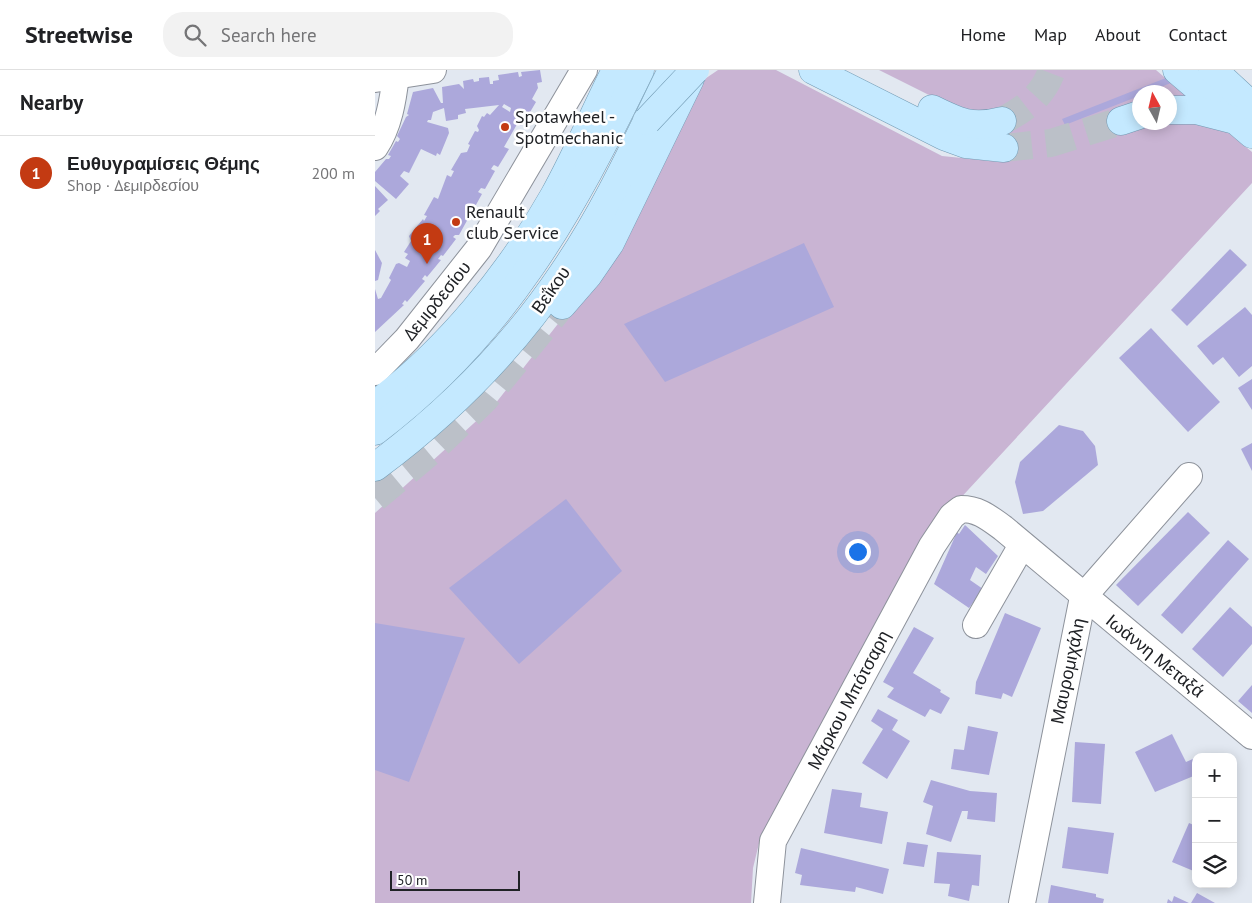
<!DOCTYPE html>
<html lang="en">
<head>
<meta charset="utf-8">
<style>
  body { margin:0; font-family:"PT Sans",sans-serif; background:#f2f2f2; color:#202124 }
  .controls { position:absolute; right:15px; bottom:15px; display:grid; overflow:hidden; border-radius:10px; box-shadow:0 2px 12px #0003 }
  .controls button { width:45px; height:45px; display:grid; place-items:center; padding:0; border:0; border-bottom:1px solid #e0e0e0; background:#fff; color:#202124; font:25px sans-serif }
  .compass { position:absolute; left:757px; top:15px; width:45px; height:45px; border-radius:50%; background:#fff; box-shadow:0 2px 12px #0003; rotate:352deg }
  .scale { position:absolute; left:15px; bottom:12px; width:130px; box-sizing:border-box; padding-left:5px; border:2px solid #202226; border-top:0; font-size:14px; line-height:18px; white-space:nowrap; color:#202226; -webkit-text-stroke:4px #fff; paint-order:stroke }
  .you { position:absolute; left:482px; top:481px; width:18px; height:18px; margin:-12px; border:4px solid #fff; border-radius:50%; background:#1a73e8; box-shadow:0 0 0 8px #1a73e833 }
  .badge { display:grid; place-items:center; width:32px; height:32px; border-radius:50%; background:#c33a12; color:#fff; font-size:16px; font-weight:700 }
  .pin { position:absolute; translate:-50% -41px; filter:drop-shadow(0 1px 2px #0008) }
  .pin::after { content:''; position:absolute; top:26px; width:18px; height:15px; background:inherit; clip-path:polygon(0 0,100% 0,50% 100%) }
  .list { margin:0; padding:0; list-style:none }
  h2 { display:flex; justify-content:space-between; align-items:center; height:65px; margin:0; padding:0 20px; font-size:21px }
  h2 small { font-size:16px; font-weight:400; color:#757577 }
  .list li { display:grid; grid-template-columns:32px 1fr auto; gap:15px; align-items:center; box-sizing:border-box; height:75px; padding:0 20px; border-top:1px solid #e0e0e0 }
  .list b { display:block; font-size:19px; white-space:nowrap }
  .list p { margin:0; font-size:16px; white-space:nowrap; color:#757577 }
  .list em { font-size:16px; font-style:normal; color:#757577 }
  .icon { flex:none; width:28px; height:28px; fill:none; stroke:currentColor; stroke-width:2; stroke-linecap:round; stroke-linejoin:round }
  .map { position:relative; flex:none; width:877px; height:833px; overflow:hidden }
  header { display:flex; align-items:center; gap:30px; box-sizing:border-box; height:70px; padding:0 25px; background:#fff; border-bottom:1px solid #e0e0e0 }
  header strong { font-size:24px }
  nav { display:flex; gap:28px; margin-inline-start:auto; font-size:18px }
  .search { width:350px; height:45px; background:#f2f2f2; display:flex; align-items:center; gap:12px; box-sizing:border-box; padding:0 18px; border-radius:20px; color:#757577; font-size:19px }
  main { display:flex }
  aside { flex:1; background:#fff }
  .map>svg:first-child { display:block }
  .green { fill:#c9b4d3 }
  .building { fill:#aca8db; fill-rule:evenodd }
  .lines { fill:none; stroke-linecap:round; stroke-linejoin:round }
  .major-tunnel { stroke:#bbc0c8; stroke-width:28; stroke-dasharray:28 14; stroke-linecap:butt }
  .minor-casing { stroke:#8d929b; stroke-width:28 }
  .major-casing { stroke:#719ab3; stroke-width:29 }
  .minor { stroke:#fff; stroke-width:26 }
  .major { stroke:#c4e9ff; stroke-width:28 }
  .major-bridge-casing { stroke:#719ab3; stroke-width:29; stroke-linecap:butt }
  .major-bridge { stroke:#c4e9ff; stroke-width:28 }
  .poi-dot { fill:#c33a12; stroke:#fff; stroke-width:2 }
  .labels { text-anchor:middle; stroke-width:5; stroke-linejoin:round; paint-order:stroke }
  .poi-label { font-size:18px; fill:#202226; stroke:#fff; text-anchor:start }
  .street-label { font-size:18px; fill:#202226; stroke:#fff }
</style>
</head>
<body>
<header>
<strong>Streetwise</strong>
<div class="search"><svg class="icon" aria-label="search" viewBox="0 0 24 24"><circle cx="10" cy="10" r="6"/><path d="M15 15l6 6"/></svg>Search here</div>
<nav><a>Home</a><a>Map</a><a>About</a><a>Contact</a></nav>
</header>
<main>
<aside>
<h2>Nearby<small></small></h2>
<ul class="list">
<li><span class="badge">1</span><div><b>Ευθυγραμίσεις Θέμης</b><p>Shop · Δεμιρδεσίου</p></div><em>200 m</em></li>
</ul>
</aside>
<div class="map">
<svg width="877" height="833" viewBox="0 0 877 833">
  <rect width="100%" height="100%" fill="#e2e8f1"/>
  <path class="green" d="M343,0h58l166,86 60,6 6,-10v-29l-45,-11 -84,-42h277l36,31 -22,2 -1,-11h-30v30l73,-3 40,33v31l-321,347 -147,265 -23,40 -8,33 -2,35h-376v-390l120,-109 73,-93 128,-226z"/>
  <g class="building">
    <path d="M165,0l2,12 -5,1 1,5 -6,11 4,3 -10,17 -4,-3 -3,5 4,2 -2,3 -4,-2 -1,2 -12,21 5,2 -11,18 -4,-2 -1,1 -2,3 4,2 -10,18 -4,-1 -3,4 4,2 -10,18 -4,-2 -1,5 2,2 -10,18h-4l-2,2 3,2 -13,17 -2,-1 -3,4 3,1 -14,17 -2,-2 -3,4 3,2 -18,21 -2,-2 -3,4 2,1 -29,27v-43l3,10 3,-1 10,-18 -2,-2 7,-14 3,-1 8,4 3,-6 -5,-3 3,-4 -4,-2 7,-11 -2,-5 14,-17 1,2 3,-5 -3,-1 10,-18 4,2 9,-24 4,2 3,-6 -3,-1 10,-17 6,-1 3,-7 -2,-1 7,-13 3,1 1,-2 -2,-4 5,-10 2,1 3,-4 3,2 9,-10 -34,4 1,4 -8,2v4l-12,2 -2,-13 -11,4 -2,8h-3l-1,2 21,6 1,5 -9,22 -3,-2 -1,3 -15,-7 -12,24 -5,-2 -4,5 9,8 -13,15 -21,-18v-9l11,-13h3l2,-3 -3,-1 8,-14 2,1 2,-3 -3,-3 9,-19 3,-2 -2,-1 6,-22 20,-4 8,15h2l-1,-16 17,-3 5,5 -1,-8 10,-2 1,3 5,-1v-3l10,-1 1,7h3v-3l6,-1 -1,-5 20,-3 1,5 3,-1 -1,-4zM129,34l7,4 -1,4 -8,-5z"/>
    <path d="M811,0h18l-56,22h-9v4l-74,29 -3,-6z"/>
    <path d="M0,116l13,14 -10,9 2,2 -5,5z"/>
    <path d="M429,173l30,64 -169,75 -41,-58z"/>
    <path d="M855,179l17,16 -60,61 -16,-16z"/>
    <path d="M0,180l7,13 -4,17 -3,1z"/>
    <path d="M870,237l7,8v51l-13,11 -16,-20 -10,8 -16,-19z"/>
    <path d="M776,258l69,74 -32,30 -69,-74z"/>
    <path d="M877,309v31l-14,-22z"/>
    <path d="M684,355l24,6 12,15 3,19 -55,46 -20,3 -8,-32 5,-20z"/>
    <path d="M877,373v28l-11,-22z"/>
    <path d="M191,429l56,72 -103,93 -70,-76z"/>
    <path d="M813,442l22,21 -72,73 -22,-21z"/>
    <path d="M590,455l33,31 -12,18 -10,-7 -6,13 13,9 -14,19 -35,-24 23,-52 2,2z"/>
    <path d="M853,470l21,19 -67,75 -21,-19z"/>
    <path d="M855,537l22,20v17l-29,33 -31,-28z"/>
    <path d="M630,543l36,15 -29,69 -9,-4 -2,6 -26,-5 1,-12z"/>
    <path d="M0,553l90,15 -56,144 -34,-12z"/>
    <path d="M539,557l20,11 -21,35 28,17 -1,2 10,6 -9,16 -11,-5 -5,8 -38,-20 7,-9 -11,-6z"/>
    <path d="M877,615v28l-14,-12z"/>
    <path d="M503,639l20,11 -6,10 18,11 -23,38 -25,-16 21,-34 -12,-8z"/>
    <path d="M593,656l30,6 -9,43 -38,-6 3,-20 10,1z"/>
    <path d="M797,664l14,28 9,-4 1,17 -41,17 -20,-40z"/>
    <path d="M700,672l30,2 -4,60 -29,-2z"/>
    <path d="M556,710l39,11 27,2 -2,29 -28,-3 1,-8h-6l-11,31 -25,-8 7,-28 -10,-4z"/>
    <path d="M457,719l30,4 -2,14 28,5 -6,32 -58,-11z"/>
    <path d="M814,753l7,3v46l-24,-10z"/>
    <path d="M693,757l46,6 -6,41 -46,-6z"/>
    <path d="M532,772l21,3 -4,22 -21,-3z"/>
    <path d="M426,778l88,21 -6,25 -27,-7 -1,5 -55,-7 2,-10 -7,-2z"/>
    <path d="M562,782l44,3 -2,31 -7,-1 -3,16 -21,-5 2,-12 -16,-1z"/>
    <path d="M676,815l45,9v3l8,2 -1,4h-55z"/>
    <path d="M822,823l18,10h-24z"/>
    <path d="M799,826l15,7h-22l1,-4 4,3z"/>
  </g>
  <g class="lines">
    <g class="major-tunnel">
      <path d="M627,51c23,-12 41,-25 50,-51"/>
      <path d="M629,78l47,-5 70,-22"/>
      <path d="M0,428l55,-46 54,-52 78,-95"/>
    </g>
    <g class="minor-casing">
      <g id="minor">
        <path d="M0,9l58,-9"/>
        <path d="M0,77c14,-21 18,-47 21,-72"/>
        <path d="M0,302l32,-33 72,-91 105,-178"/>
        <path d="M601,555l46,-80"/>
        <path d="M392,833l6,-62 159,-295 20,-30 9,-7c18,0 28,9 42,19l249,208"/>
        <path d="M647,833l61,-306 106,-121"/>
      </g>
    </g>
    <g class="major-casing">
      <g id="major">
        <path d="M438,0l131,66 22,8 38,4"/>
        <path d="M802,0l75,64"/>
        <path d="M838,0l39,36"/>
        <path d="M557,39c26,13 40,20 70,12"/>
        <path d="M794,40h27l35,9"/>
        <path d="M746,51l18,-6"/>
        <path d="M187,235l26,-30 22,-32 80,-164"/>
        <path d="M0,335c72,-54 135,-131 179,-209 23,-41 41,-85 62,-126"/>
        <path d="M0,361c129,-97 196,-219 265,-361"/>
        <path d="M0,397c73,-54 137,-118 188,-194 44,-64 75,-134 109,-203"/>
      </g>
    </g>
    <use href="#minor" class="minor"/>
    <use href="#major" class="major"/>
    <g class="major-bridge-casing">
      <path id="major-bridge" d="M272,51l48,-51"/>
    </g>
    <use href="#major-bridge" class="major-bridge"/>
  </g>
  <g class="poi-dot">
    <circle cx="130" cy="57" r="5"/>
    <circle cx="81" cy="152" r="5"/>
  </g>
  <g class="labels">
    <g class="poi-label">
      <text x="140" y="53">Spotawheel -<tspan x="140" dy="21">Spotmechanic</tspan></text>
      <text x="91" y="148">Renault<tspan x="91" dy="21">club Service</tspan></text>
    </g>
    <g class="street-label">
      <text transform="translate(176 220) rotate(-55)" y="6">Βεΐκου</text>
      <text transform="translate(62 231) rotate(-51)" y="6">Δεμιρδεσίου</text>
      <text transform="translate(780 586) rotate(39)" y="6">Ιωάννη Μεταξά</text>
      <text transform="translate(693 601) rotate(-78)" y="6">Μαυρομιχάλη</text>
      <text transform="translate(474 630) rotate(-62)" y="6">Μάρκου Μπότσαρη</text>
    </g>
  </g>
</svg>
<div class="controls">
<button>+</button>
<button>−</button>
<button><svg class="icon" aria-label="layers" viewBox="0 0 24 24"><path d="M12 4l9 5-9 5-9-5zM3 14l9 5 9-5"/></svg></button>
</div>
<svg class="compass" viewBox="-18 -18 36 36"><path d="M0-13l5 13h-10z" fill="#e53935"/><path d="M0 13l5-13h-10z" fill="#757577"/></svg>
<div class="scale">50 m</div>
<div class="you"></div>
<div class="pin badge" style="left:52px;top:194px">1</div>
</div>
</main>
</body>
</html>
